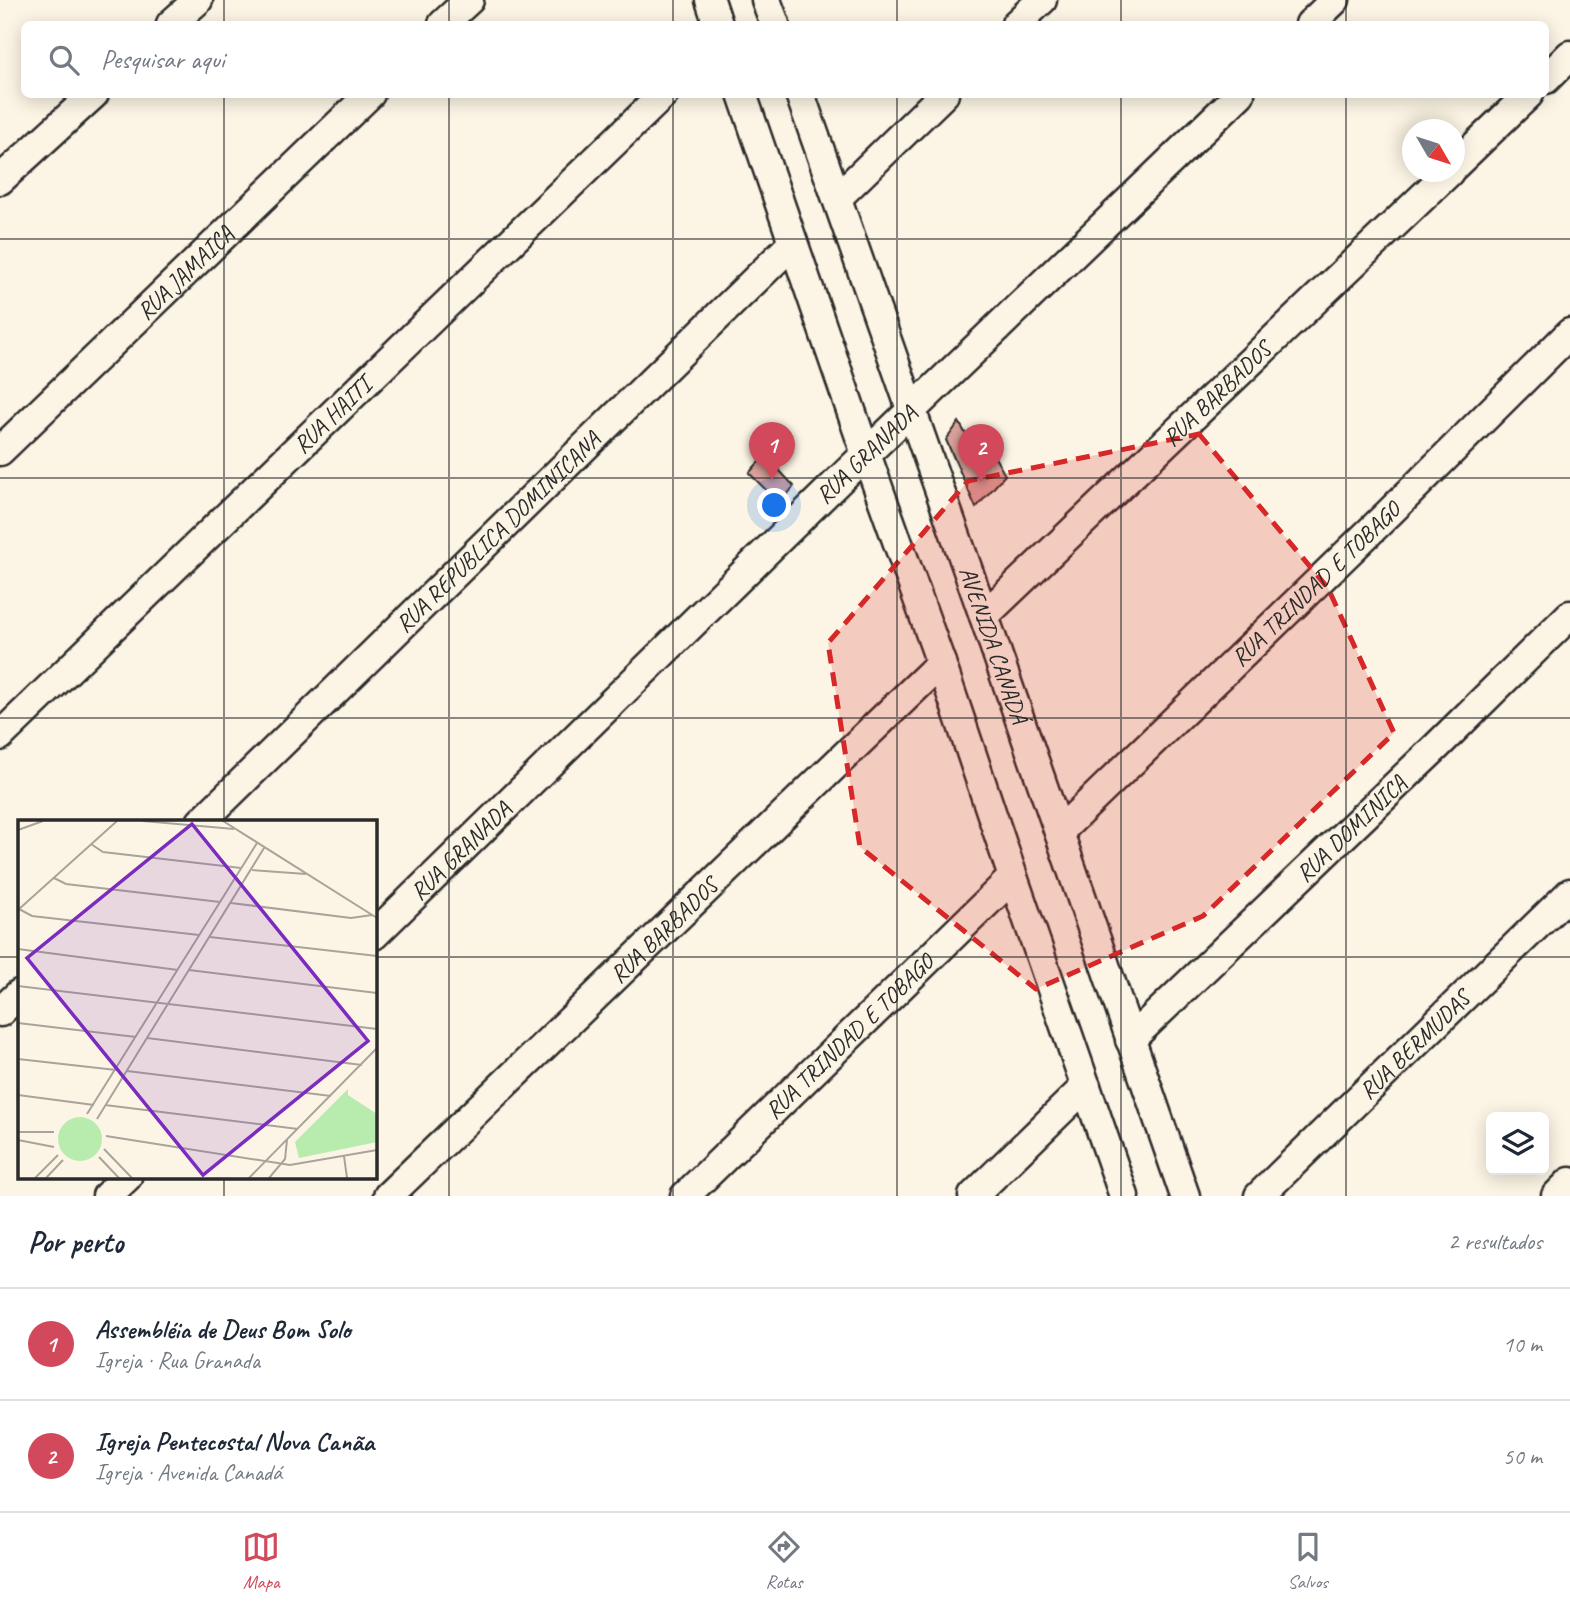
<!DOCTYPE html>
<html lang="pt">
<head>
<meta charset="utf-8">
<style>
  body { margin:0; font-family:Caveat,sans-serif; background:#f2f2f3; color:#1f2937 }
  .controls { position:absolute; right:21px; bottom:21px; display:grid; overflow:hidden; border-radius:10px; box-shadow:0 4px 18px #0003 }
  .controls button { width:63px; height:63px; display:grid; place-items:center; padding:0; border:0; border-bottom:2px solid #e0e1e3; background:#fff; color:#1f2937; font:35px sans-serif }
  .compass { position:absolute; left:1402px; top:119px; width:63px; height:63px; border-radius:50%; background:#fff; box-shadow:0 4px 18px #0003; rotate:129deg }
  .you { position:absolute; left:775px; top:506px; width:24px; height:24px; margin:-18px; border:5px solid #fff; border-radius:50%; background:#1a73e8; box-shadow:0 0 0 10px #1a73e833 }
  .badge { display:grid; place-items:center; width:46px; height:46px; border-radius:50%; background:#d1495b; color:#fff; font-size:23px; font-weight:700 }
  .pin { position:absolute; translate:-50% -58px; filter:drop-shadow(0 2px 4px #0008) }
  .pin::after { content:''; position:absolute; top:37px; width:24px; height:21px; background:inherit; clip-path:polygon(0 0,100% 0,50% 100%) }
  .list { margin:0; padding:0; list-style:none }
  h2 { display:flex; justify-content:space-between; align-items:center; height:91px; margin:0; padding:0 28px; font-size:30px }
  h2 small { font-size:23px; font-weight:400; color:#747a83 }
  .list li { display:grid; grid-template-columns:46px 1fr auto; gap:21px; align-items:center; box-sizing:border-box; height:112px; padding:0 28px; border-top:2px solid #e0e1e3 }
  .list b { display:block; font-size:26px; white-space:nowrap }
  .list p { margin:0; font-size:23px; white-space:nowrap; color:#747a83 }
  .list em { font-size:23px; font-style:normal; color:#747a83 }
  .icon { flex:none; width:38px; height:38px; fill:none; stroke:currentColor; stroke-width:2; stroke-linecap:round; stroke-linejoin:round }
  .map { position:relative; flex:none; width:1570px; height:1196px; overflow:hidden }
  .search { position:absolute; background:#fff; box-shadow:0 4px 18px #0003; left:21px; right:21px; top:21px; height:77px; display:flex; align-items:center; gap:18px; box-sizing:border-box; padding:0 24px; border-radius:10px; color:#747a83; font-size:26px }
  .sheet { height:315px; background:#fff }
  nav { display:flex; justify-content:space-around; align-items:center; box-sizing:border-box; height:98px; border-top:2px solid #e0e1e3; background:#fff; font-size:19px; color:#747a83 }
  nav a { display:grid; justify-items:center; gap:4px }
  nav .on { color:#d1495b }
  .map>svg:first-child { display:block }
  .building { fill:#dba19b; stroke:#2b2b2b; stroke-width:2 }
  .lines { fill:none; stroke-linecap:round; stroke-linejoin:round }
  .minor-casing { stroke:#2b2b2b; stroke-width:33 }
  .minor { stroke:#fcf5e5; stroke-width:28 }
  .marked { fill:#d62828; fill-opacity:0.2; stroke:#d62828; stroke-width:5; stroke-dasharray:14 9; stroke-linejoin:round }
  .grid { fill:none; stroke:#2b2b2b; stroke-width:2; stroke-opacity:0.55 }
  .labels { text-anchor:middle; stroke-width:6; stroke-linejoin:round; paint-order:stroke }
  .street-label { font-size:24px; fill:#2b2b2b; stroke:#fcf5e5 }
  .inset-road { fill:none; stroke:#a8a49b; stroke-width:2 }
  .view { fill:#7b2cbf; fill-opacity:0.15; stroke:#7b2cbf; stroke-width:3.5 }
  .inset-edge { fill:none; stroke:#2b2b2b; stroke-width:3.5 }
</style>
</head>
<body>
<div class="map">
<svg width="1570" height="1196" viewBox="0 0 1570 1196">
  <rect width="100%" height="100%" fill="#fcf5e5"/>
  <filter id="ink" filterUnits="userSpaceOnUse"><feTurbulence type="fractalNoise" baseFrequency=".0143" numOctaves="2"/><feDisplacementMap in="SourceGraphic" scale="14" xChannelSelector="R" yChannelSelector="G"/><feConvolveMatrix kernelMatrix="1 2 1 2 8 2 1 2 1" color-interpolation-filters="sRGB"/></filter>
  <g filter="url(#ink)">
    <g class="building">
      <path d="M959,422l9,16 11,-9 26,46 -29,33 -30,-68z"/>
      <path d="M765,455l29,31 -14,18 -31,-31z"/>
    </g>
    <g class="lines">
      <g class="minor-casing">
        <g id="minor">
          <path d="M710,0l8,24"/>
          <path d="M766,0l9,24"/>
          <path d="M171,24l27,-24"/>
          <path d="M443,24l26,-24"/>
          <path d="M1016,24l26,-24"/>
          <path d="M1310,24l25,-24"/>
          <path d="M1546,79l24,-24"/>
          <path d="M742,94l124,360 75,209 72,214 111,319"/>
          <path id="s1" d="M800,94l184,522 201,580"/>
          <path d="M1454,166l75,-72"/>
          <path d="M0,180l94,-86"/>
          <path d="M837,198l107,-104"/>
          <path id="s2" d="M0,451l370,-357"/>
          <path id="s3" d="M984,616l465,-444"/>
          <path id="s4" d="M0,736l664,-642"/>
          <path id="s5" d="M201,822l592,-579"/>
          <path id="s6" d="M1059,832l330,-319 181,-180"/>
          <path id="s7" d="M374,935l492,-481 374,-360"/>
          <path d="M0,1012l19,-18"/>
          <path id="s8" d="M1130,1040l306,-293 134,-132"/>
          <path d="M107,1196l20,-19"/>
          <path id="s9" d="M388,1196l553,-533"/>
          <path id="s10" d="M685,1196l328,-319"/>
          <path d="M973,1196l113,-110"/>
          <path id="s11" d="M1259,1196l311,-303"/>
          <path d="M1556,1196l14,-14"/>
        </g>
      </g>
      <use href="#minor" class="minor"/>
    </g>
  </g>
  <path class="marked" d="M1199,434l129,154 66,145 -191,183 -167,73 -176,-142 -32,-204 140,-162z"/>
  <path class="grid" d="M224,0v24M449,0v24M673,0v24M897,0v24M1121,0v24M1346,0v24M224,94v728M449,94v1102M673,94v1102M897,94v1102M1121,94v1102M1346,94v1102M0,239h1570M0,478h1570M0,718h1570M0,957h19M374,957h1196M224,1177v19"/>
  <g class="labels">
    <g class="street-label">
      <text dy="8" stroke="none"><textPath href="#s2" startOffset="257">RUA JAMAICA</textPath></text>
      <text dy="8" stroke="none"><textPath href="#s3" startOffset="322">RUA BARBADOS</textPath></text>
      <text dy="8" stroke="none"><textPath href="#s4" startOffset="462">RUA HAITI</textPath></text>
      <text dy="8" stroke="none"><textPath href="#s7" startOffset="688">RUA GRANADA</textPath></text>
      <text dy="8" stroke="none"><textPath href="#s5" startOffset="415">RUA REPÚBLICA DOMINICANA</textPath></text>
      <text dy="8" stroke="none"><textPath href="#s6" startOffset="357">RUA TRINDAD E TOBAGO</textPath></text>
      <text dy="8" stroke="none"><textPath href="#s1" startOffset="584">AVENIDA CANADÁ</textPath></text>
      <text dy="8" stroke="none"><textPath href="#s8" startOffset="306">RUA DOMINICA</textPath></text>
      <text dy="8" stroke="none"><textPath href="#s7" startOffset="121">RUA GRANADA</textPath></text>
      <text dy="8" stroke="none"><textPath href="#s9" startOffset="383">RUA BARBADOS</textPath></text>
      <text dy="8" stroke="none"><textPath href="#s10" startOffset="229">RUA TRINDAD E TOBAGO</textPath></text>
      <text dy="8" stroke="none"><textPath href="#s11" startOffset="217">RUA BERMUDAS</textPath></text>
    </g>
  </g>
  <g transform="translate(18 820)">
    <rect width="359" height="359" fill="#fcf5e5"/>
    <path d="M330,269v6l29,19v28l-78,16 -4,-16zM40 319a22 22 0 1 1 44 0a22 22 0 1 1-44 0Z" fill="#b8ecae"/>
    <path class="inset-road" d="M125,1l91,8M205,1l154,97M0,10l25,-9M73,24l12,8 138,16M234,50l54,4M36,58l12,6 154,18M213,83l120,15 21,-3M1,89l13,7 167,19M0,90l99,-89M192,117l167,19M0,129l160,21M171,150l188,23M0,166l359,43M0,203l118,14M129,218l215,27M0,239l98,11M109,251l204,25M0,275l76,10M87,285l193,24M69,294l170,-271M79,299l167,-271M0,312h36M88,316l184,29 87,-15M0,320l36,7M86,329l28,29M326,336l3,22M81,337l20,21M17,358l23,-23M28,358l17,-18M231,358l128,-130M251,358l16,-19 2,-19"/>
    <path class="view" d="M174,4l176,217 -165,134 -176,-217z"/>
    <rect width="359" height="359" class="inset-edge"/>
  </g>
</svg>
<div class="controls">
<button><svg class="icon" aria-label="layers" viewBox="0 0 24 24"><path d="M12 4l9 5-9 5-9-5zM3 14l9 5 9-5"/></svg></button>
</div>
<svg class="compass" viewBox="-18 -18 36 36"><path d="M0-13l5 13h-10z" fill="#e53935"/><path d="M0 13l5-13h-10z" fill="#747a83"/></svg>
<div class="you"></div>
<div class="pin badge" style="left:772px;top:480px">1</div>
<div class="pin badge" style="left:981px;top:482px">2</div>
<div class="search"><svg class="icon" aria-label="search" viewBox="0 0 24 24"><circle cx="10" cy="10" r="6"/><path d="M15 15l6 6"/></svg>Pesquisar aqui</div>
</div>
<section class="sheet">
<h2>Por perto<small>2 resultados</small></h2>
<ul class="list">
<li><span class="badge">1</span><div><b>Assembléia de Deus Bom Solo</b><p>Igreja · Rua Granada</p></div><em>10 m</em></li>
<li><span class="badge">2</span><div><b>Igreja Pentecostal Nova Canãa</b><p>Igreja · Avenida Canadá</p></div><em>50 m</em></li>
</ul>
</section>
<nav>
<a class="on"><svg class="icon" aria-label="map" viewBox="0 0 24 24"><path d="M3 6l6-2 6 2 6-2v14l-6 2-6-2-6 2zM9 4v14M15 6v14"/></svg>Mapa</a>
<a><svg class="icon" aria-label="directions" viewBox="0 0 24 24"><path d="M12 3l9 9-9 9-9-9zM9 14v-3h6M13 9l2 2-2 2"/></svg>Rotas</a>
<a><svg class="icon" aria-label="saved" viewBox="0 0 24 24"><path d="M7 4h10v16l-5-4-5 4z"/></svg>Salvos</a>
</nav>
</body>
</html>
